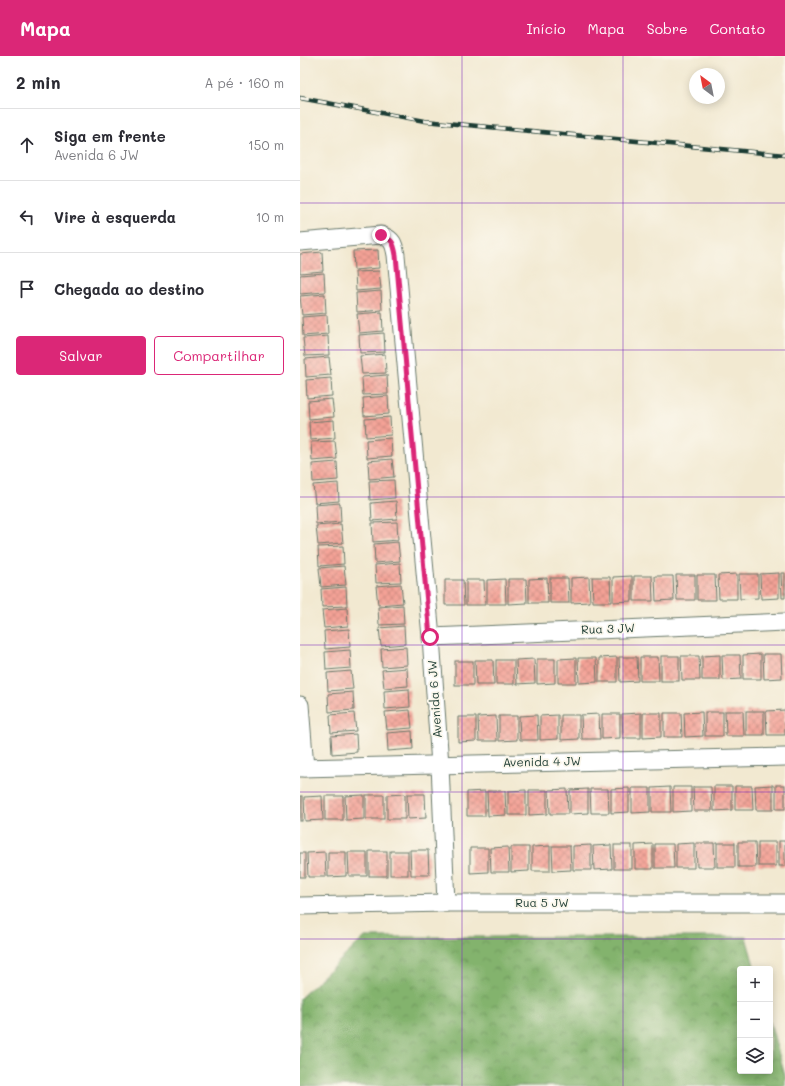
<!DOCTYPE html>
<html lang="pt">
<head>
<meta charset="utf-8">
<style>
  body { margin:0; font-family:Mali,sans-serif; background:#f7f7f7; color:#2b2b33 }
  .controls { position:absolute; right:12px; bottom:12px; display:grid; overflow:hidden; border-radius:4px; box-shadow:0 2px 10px #0003 }
  .controls button { width:36px; height:36px; display:grid; place-items:center; padding:0; border:0; border-bottom:1px solid #e1e1e2; background:#fff; color:#2b2b33; font:20px sans-serif }
  .compass { position:absolute; left:389px; top:12px; width:36px; height:36px; border-radius:50%; background:#fff; box-shadow:0 2px 10px #0003; rotate:328deg }
  .stop { position:absolute; width:12px; height:12px; margin:-9px; border:3px solid #db2777; border-radius:50%; background:#fff }
  .stop.end { background:#db2777; border-color:#fff; box-shadow:0 1px 4px #0008 }
  .list { margin:0; padding:0; list-style:none }
  h2 { display:flex; justify-content:space-between; align-items:center; height:52px; margin:0; padding:0 16px; font-size:17px }
  h2 small { font-size:13px; font-weight:400; color:#7c7c81 }
  .list li { display:grid; grid-template-columns:26px 1fr auto; gap:12px; align-items:center; box-sizing:border-box; height:72px; padding:0 16px; border-top:1px solid #e1e1e2 }
  .list b { display:block; font-size:15px; white-space:nowrap }
  .list p { margin:0; font-size:13px; white-space:nowrap; color:#7c7c81 }
  .list em { font-size:13px; font-style:normal; color:#7c7c81 }
  .actions { display:flex; gap:8px; padding:12px 16px }
  .actions a { flex:1; padding:9px 0; border:1px solid #db2777; border-radius:4px; text-align:center; font-size:14px; color:#db2777 }
  .actions .main { background:#db2777; color:#fff }
  .icon { flex:none; width:22px; height:22px; fill:none; stroke:currentColor; stroke-width:2; stroke-linecap:round; stroke-linejoin:round }
  .map { position:relative; flex:none; width:485px; height:1030px; overflow:hidden }
  header { display:flex; align-items:center; gap:24px; box-sizing:border-box; height:56px; padding:0 20px; background:#db2777; color:#fff }
  header strong { font-size:19px }
  nav { display:flex; gap:22px; margin-inline-start:auto; font-size:14px }
  main { display:flex }
  aside { flex:1; background:#fff }
  .map>svg:first-child { display:block }
  .forest { fill:url(#forest-crowns); stroke:#517850 }
  .building { fill:url(#building-cross-hatch) }
  .lines { fill:none; stroke-linecap:round; stroke-linejoin:round }
  .minor-casing { stroke:#69796b; stroke-width:19 }
  .minor { stroke:#fff; stroke-width:17 }
  .rail-casing { stroke:#1f3d34; stroke-width:4.5 }
  .rail { stroke:#fbf7ec; stroke-width:3; stroke-dasharray:9; stroke-linecap:butt }
  .route { stroke:#db2777; stroke-width:5 }
  .grid { fill:none; stroke:#7b2cbf; stroke-width:1; stroke-opacity:0.55 }
  .labels { text-anchor:middle; stroke-width:3.5; stroke-linejoin:round; paint-order:stroke }
  .street-label { font-size:12px; fill:#1f3d34; stroke:#fbf7ec }
</style>
</head>
<body>
<header>
<strong>Mapa</strong>
<nav><a>Início</a><a>Mapa</a><a>Sobre</a><a>Contato</a></nav>
</header>
<main>
<aside>
<h2>2 min<small>A pé · 160 m</small></h2>
<ul class="list">
<li><svg class="icon" aria-label="ahead" viewBox="0 0 24 24"><path d="M12 20V5M6 11l6-6 6 6"/></svg><div><b>Siga em frente</b><p>Avenida 6 JW</p></div><em>150 m</em></li>
<li><svg class="icon" aria-label="left" viewBox="0 0 24 24"><path d="M17 20v-9H6M10 6l-5 5 5 5"/></svg><div><b>Vire à esquerda</b></div><em>10 m</em></li>
<li><svg class="icon" aria-label="arrive" viewBox="0 0 24 24"><path d="M6 21V4h12l-3 4 3 4H6"/></svg><div><b>Chegada ao destino</b></div></li>
</ul>
<div class="actions"><a class="main">Salvar</a><a>Compartilhar</a></div>
</aside>
<div class="map">
<svg width="485" height="1030" viewBox="0 0 485 1030">
  <defs>
    <pattern id="forest-crowns" width="20" height="18" patternUnits="userSpaceOnUse"><rect width="20" height="18" fill="#83b36d"/><path d="M2 6a3 3 0 1 1 6 0M12 15a3 3 0 1 1 6 0" fill="none" stroke="#6b935a"/></pattern>
    <pattern id="building-cross-hatch" width="8" height="8" patternUnits="userSpaceOnUse"><rect width="8" height="8" fill="#f4a296"/><path d="M0 0l8 8M0 8l8-8" fill="none" stroke="#c5857b"/></pattern>
  </defs>
  <rect width="100%" height="100%" fill="#fbf7ec"/>
  <filter id="ink" filterUnits="userSpaceOnUse"><feTurbulence type="fractalNoise" baseFrequency=".025" numOctaves="2"/><feDisplacementMap in="SourceGraphic" scale="8" xChannelSelector="R" yChannelSelector="G"/><feConvolveMatrix kernelMatrix="1 2 1 2 8 2 1 2 1" color-interpolation-filters="sRGB"/></filter>
  <filter id="wash" filterUnits="userSpaceOnUse"><feTurbulence type="fractalNoise" baseFrequency=".012" numOctaves="4" result="noise"/><feDisplacementMap in="SourceGraphic" scale="16" xChannelSelector="R" yChannelSelector="G"/><feGaussianBlur stdDeviation="0.9" result="paint"/><feColorMatrix in="noise" values="0 0 0 0 0 0 0 0 0 0 0 0 0 0 0 0 0 1.4 0 .05"/><feComposite in="paint" operator="in"/></filter>
  <g filter="url(#wash)">
    <rect width="100%" height="100%" fill="#f2e9d1"/>
    <path class="forest" d="M65,881h381l9,32h-15v102h30v-49l15,54v10h-485v-88z"/>
    <g id="blocks">
      <g class="building">
        <path d="M78,194l1,18 -25,2 -1,-19z"/>
        <path d="M22,196l1,19 -23,2v-19z"/>
        <path d="M79,215l2,18 -25,2 -1,-19z"/>
        <path d="M24,217l1,19 -25,2v-19z"/>
        <path d="M81,235l1,19 -25,2 -1,-19z"/>
        <path d="M25,238l1,19 -24,2 -2,-19z"/>
        <path d="M82,256l1,19 -24,2 -2,-19z"/>
        <path d="M27,259l1,19 -25,2 -1,-19z"/>
        <path d="M84,277l1,19 -25,1 -1,-18z"/>
        <path d="M28,280l1,19 -24,1 -2,-18z"/>
        <path d="M85,298l1,19 -24,1 -2,-18z"/>
        <path d="M29,301l2,18 -25,2 -1,-18z"/>
        <path d="M87,319l1,19 -25,1 -1,-18z"/>
        <path d="M31,322l1,18 -25,2 -1,-18z"/>
        <path d="M88,340l1,18 -25,2 -1,-18z"/>
        <path d="M32,343l2,18 -25,2 -1,-18z"/>
        <path d="M90,361l1,18 -25,2 -1,-18z"/>
        <path d="M34,364l1,18 -25,2 -1,-18z"/>
        <path d="M91,382l1,18 -25,2 -1,-18z"/>
        <path d="M35,385l2,18 -25,2 -1,-19z"/>
        <path d="M92,403l2,18 -25,2 -1,-18z"/>
        <path d="M37,406l1,18 -25,2 -1,-18z"/>
        <path d="M94,424l1,18 -25,2 -1,-19z"/>
        <path d="M38,427l1,18 -24,2 -2,-18z"/>
        <path d="M96,445l1,18 -25,2 -1,-18z"/>
        <path d="M40,447l1,19 -25,2 -1,-19z"/>
        <path d="M97,466l1,18 -25,2 -1,-19z"/>
        <path d="M41,468l2,19 -25,2 -2,-19z"/>
        <path d="M98,486l2,19 -25,2 -1,-19z"/>
        <path d="M43,490l1,18 -25,2 -1,-19z"/>
        <path d="M100,507l1,19 -25,1 -1,-18z"/>
        <path d="M44,510l2,19 -25,2 -2,-19z"/>
        <path d="M479,517v25l-18,1 -1,-25z"/>
        <path d="M481,517h4v25h-3z"/>
        <path d="M437,518v25h-18l-1,-24z"/>
        <path d="M439,518h19v24l-18,1z"/>
        <path d="M376,519h19v25h-18z"/>
        <path d="M397,519h18l1,25h-19z"/>
        <path d="M332,520v25l-19,1v-25z"/>
        <path d="M334,520h18l1,25h-19z"/>
        <path d="M355,520h18l1,24 -18,1z"/>
        <path d="M289,521l1,25 -19,1v-25z"/>
        <path d="M292,521h18l1,25h-18z"/>
        <path d="M247,522l1,25h-19v-24z"/>
        <path d="M250,522h18l1,25h-19z"/>
        <path d="M205,523l1,25h-19v-24z"/>
        <path d="M208,523h18l1,24 -19,1z"/>
        <path d="M145,524h18l1,25h-19z"/>
        <path d="M166,524h18l1,25h-19z"/>
        <path d="M101,528l2,19 -25,2 -2,-19z"/>
        <path d="M46,531l1,19 -25,1 -1,-18z"/>
        <path d="M103,549l1,19 -25,1 -1,-18z"/>
        <path d="M47,552l1,18 -24,2 -2,-18z"/>
        <path d="M104,570l1,18 -24,2 -2,-18z"/>
        <path d="M49,573l1,18 -25,2 -1,-18z"/>
        <path d="M106,591l1,18 -25,2 -1,-18z"/>
        <path d="M50,594l1,18 -25,2 -1,-18z"/>
        <path d="M461,598v25h-18v-24z"/>
        <path d="M463,598h18l1,24 -18,1z"/>
        <path d="M420,599v25h-18v-24z"/>
        <path d="M422,599h18l1,24 -18,1z"/>
        <rect x="361" y="600" width="18" height="25"/>
        <path d="M381,600h18l1,24h-18z"/>
        <path d="M317,601v25h-18v-24z"/>
        <path d="M319,601h18l1,24 -18,1z"/>
        <path d="M340,601h18l1,24h-19z"/>
        <path d="M276,602v25h-18v-24z"/>
        <path d="M278,602h18l1,24 -18,1z"/>
        <path d="M234,603l1,24 -18,1 -1,-24z"/>
        <path d="M237,603h18v24l-18,1z"/>
        <path d="M175,604h18l1,25h-18z"/>
        <rect x="196" y="604" width="18" height="24"/>
        <rect x="155" y="605" width="18" height="24"/>
        <path d="M107,612l1,18 -24,2 -2,-18z"/>
        <path d="M51,615l2,18 -25,2 -1,-18z"/>
        <path d="M109,633l1,18 -25,2 -1,-18z"/>
        <path d="M53,636l1,18 -25,2 -1,-18z"/>
        <path d="M110,654l2,18 -25,2 -2,-18z"/>
        <path d="M485,654v25h-18l-1,-24z"/>
        <path d="M425,655h18l1,25h-18z"/>
        <rect x="446" y="655" width="18" height="24"/>
        <path d="M402,656l1,24 -18,1 -1,-24z"/>
        <rect x="405" y="656" width="18" height="24"/>
        <path d="M54,657l2,18 -25,2 -1,-18z"/>
        <path d="M341,657v25h-18l-1,-24z"/>
        <path d="M343,657h18v24l-18,1z"/>
        <path d="M364,657h17l1,24h-18z"/>
        <path d="M299,658l1,25h-18l-1,-24z"/>
        <path d="M302,658h18v24l-18,1z"/>
        <path d="M237,659l1,25h-18l-1,-24z"/>
        <path d="M258,659v24l-18,1v-24z"/>
        <path d="M261,659h18v24l-18,1z"/>
        <path d="M196,660l1,25h-18l-1,-24z"/>
        <path d="M199,660h18v24l-18,1z"/>
        <path d="M158,661h18v24l-18,1z"/>
        <path d="M112,675l1,18 -25,2 -1,-18z"/>
        <path d="M56,678l1,18 -25,2 -1,-18z"/>
        <path d="M473,729v25h-17l-1,-24z"/>
        <rect x="476" y="729" width="9" height="24"/>
        <path d="M414,730h18v24l-18,1z"/>
        <path d="M435,730h17l1,24h-18z"/>
        <path d="M370,731l1,25h-19v-24z"/>
        <path d="M373,731h18v24l-18,1z"/>
        <path d="M393,731h18l1,24h-18z"/>
        <path d="M329,732v24l-18,1v-24z"/>
        <path d="M332,732h18v24l-18,1z"/>
        <path d="M267,733l1,25h-18l-1,-24z"/>
        <path d="M288,733v24l-18,1v-24z"/>
        <path d="M290,733h18l1,24h-18z"/>
        <path d="M226,734v25h-18v-24z"/>
        <path d="M229,734h18v24l-18,1z"/>
        <path d="M185,735v25h-18v-24z"/>
        <path d="M187,735h18l1,24 -18,1z"/>
        <path d="M105,738v25h-18v-24z"/>
        <path d="M107,738h18l1,24 -18,1z"/>
        <path d="M64,739v24l-18,1 -1,-24z"/>
        <rect x="66" y="739" width="18" height="24"/>
        <rect x="0" y="740" width="2" height="25"/>
        <path d="M22,740l1,24 -18,1 -1,-24z"/>
        <rect x="25" y="740" width="18" height="24"/>
        <rect x="479" y="785" width="6" height="25"/>
        <path d="M438,786h17l1,25h-18z"/>
        <rect x="458" y="786" width="18" height="24"/>
        <path d="M394,787v25h-18v-24z"/>
        <path d="M396,787h18l1,24h-18z"/>
        <rect x="417" y="787" width="18" height="24"/>
        <path d="M353,788v25h-18v-24z"/>
        <path d="M355,788h18l1,24h-19z"/>
        <path d="M291,789v25h-18v-24z"/>
        <path d="M311,789l1,24 -18,1 -1,-24z"/>
        <rect x="314" y="789" width="18" height="24"/>
        <path d="M250,790v25h-18v-24z"/>
        <path d="M252,790h18l1,24 -18,1z"/>
        <path d="M208,791l1,25h-18l-1,-24z"/>
        <path d="M211,791h18v24l-18,1z"/>
        <path d="M170,792h18v24l-18,1z"/>
        <path d="M110,794h18l1,25h-18z"/>
        <rect x="69" y="795" width="18" height="25"/>
        <rect x="90" y="795" width="18" height="24"/>
        <path d="M25,796l1,25h-18l-1,-24z"/>
        <path d="M28,796h18v24l-18,1z"/>
        <path d="M48,796h19v24h-18z"/>
        <rect x="0" y="797" width="5" height="24"/>
      </g>
    </g>
  </g>
  <g filter="url(#ink)">
    <use href="#blocks" fill-opacity="0" stroke="#69796b" stroke-width="1"/>
    <g class="lines">
      <g class="minor-casing">
        <g id="minor">
          <path d="M0,186l81,-7c12,4 13,9 15,20l35,382 9,128 6,138"/>
          <path d="M131,581l354,-15"/>
          <path d="M0,649l5,63"/>
          <path d="M0,712l485,-11"/>
          <path d="M0,850l146,-3h339"/>
        </g>
      </g>
      <use href="#minor" class="minor"/>
      <g class="rail-casing">
        <path id="rail" d="M0,42l125,23 360,34"/>
      </g>
      <use href="#rail" class="rail"/>
    </g>
  </g>
  <g class="lines" filter="url(#ink)">
    <path class="route" d="M81,179c12,4 13,9 15,20l34,382"/>
  </g>
  <path class="grid" d="M162,0v1030M323,0v1030M0,147h485M0,294h485M0,441h485M0,589h485M0,736h485M0,883h485"/>
  <g class="labels">
    <g class="street-label">
      <text transform="translate(308 573) rotate(-2)" y="4">Rua 3 JW</text>
      <text transform="translate(135 643) rotate(-94)" y="4">Avenida 6 JW</text>
      <text transform="translate(242 706) rotate(-1)" y="4">Avenida 4 JW</text>
      <text x="242" y="851">Rua 5 JW</text>
    </g>
  </g>
</svg>
<div class="controls">
<button>+</button>
<button>−</button>
<button><svg class="icon" aria-label="layers" viewBox="0 0 24 24"><path d="M12 4l9 5-9 5-9-5zM3 14l9 5 9-5"/></svg></button>
</div>
<svg class="compass" viewBox="-18 -18 36 36"><path d="M0-13l5 13h-10z" fill="#e53935"/><path d="M0 13l5-13h-10z" fill="#7c7c81"/></svg>
<div class="stop" style="left:130px;top:581px"></div>
<div class="stop end" style="left:81px;top:179px"></div>
</div>
</main>
</body>
</html>
